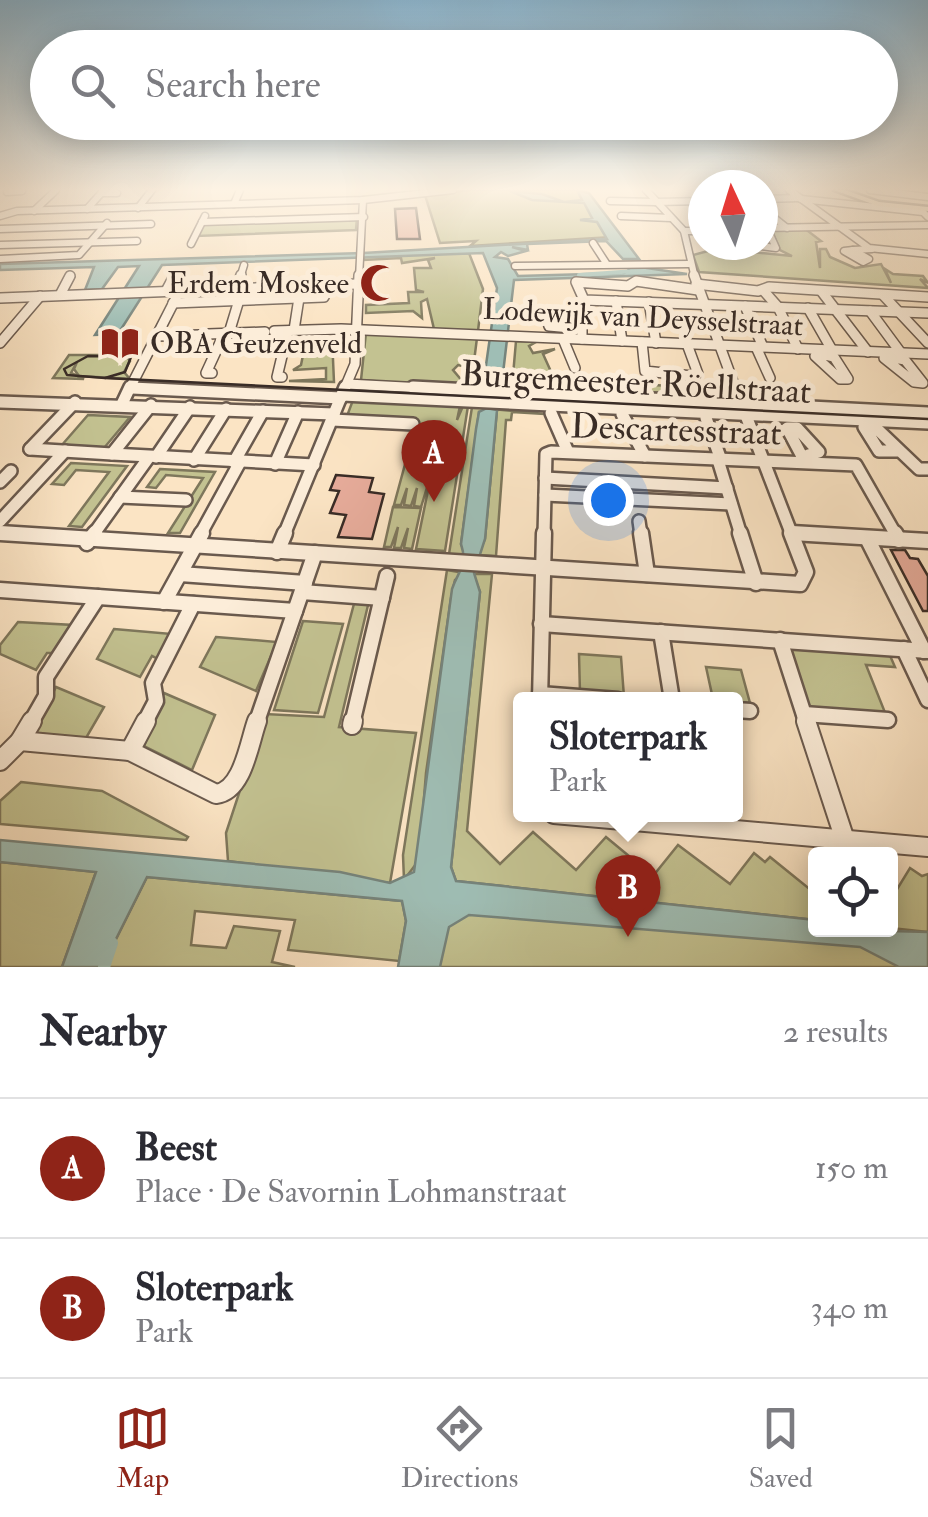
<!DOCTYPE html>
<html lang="en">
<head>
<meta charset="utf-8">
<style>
  body { margin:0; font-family:"IM FELL Double Pica",serif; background:#f7f7f7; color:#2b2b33 }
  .controls { position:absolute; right:30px; bottom:30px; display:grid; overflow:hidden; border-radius:10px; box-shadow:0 5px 25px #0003 }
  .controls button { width:90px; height:90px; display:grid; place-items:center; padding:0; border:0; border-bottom:2px solid #e1e1e2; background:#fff; color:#2b2b33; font:50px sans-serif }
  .compass { position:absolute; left:688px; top:170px; width:90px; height:90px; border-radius:50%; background:#fff; box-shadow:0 5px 25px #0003; rotate:356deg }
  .you { position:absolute; left:608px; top:500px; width:35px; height:35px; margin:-25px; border:8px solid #fff; border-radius:50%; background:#1a73e8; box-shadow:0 0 0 15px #1a73e833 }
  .badge { display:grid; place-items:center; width:65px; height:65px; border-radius:50%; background:#8f2418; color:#fff; font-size:32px; font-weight:700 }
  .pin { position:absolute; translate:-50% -82px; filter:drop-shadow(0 2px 5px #0008) }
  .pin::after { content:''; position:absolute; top:52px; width:35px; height:30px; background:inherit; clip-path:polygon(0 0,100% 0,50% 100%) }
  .popup { position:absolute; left:513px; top:692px; width:230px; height:130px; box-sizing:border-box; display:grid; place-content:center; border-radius:10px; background:#fff; filter:drop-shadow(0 2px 8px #0005); font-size:32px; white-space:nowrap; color:#7c7c81 }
  .popup b { font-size:38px; color:#2b2b33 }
  .popup::after { content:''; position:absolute; left:50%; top:100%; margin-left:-20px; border:20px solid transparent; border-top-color:#fff }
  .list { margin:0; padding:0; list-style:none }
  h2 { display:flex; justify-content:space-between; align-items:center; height:130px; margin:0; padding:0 40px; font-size:42px }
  h2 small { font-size:32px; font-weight:400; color:#7c7c81 }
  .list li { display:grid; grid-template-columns:65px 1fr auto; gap:30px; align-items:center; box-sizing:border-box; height:140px; padding:0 40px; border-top:2px solid #e1e1e2 }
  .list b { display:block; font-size:38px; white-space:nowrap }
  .list p { margin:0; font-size:32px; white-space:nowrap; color:#7c7c81 }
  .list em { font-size:32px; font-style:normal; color:#7c7c81 }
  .icon { flex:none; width:55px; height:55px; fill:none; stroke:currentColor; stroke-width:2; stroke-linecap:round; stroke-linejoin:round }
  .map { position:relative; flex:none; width:928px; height:967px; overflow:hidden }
  .search { position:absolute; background:#fff; box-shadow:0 5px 25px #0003; left:30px; right:30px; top:30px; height:110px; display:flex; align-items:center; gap:25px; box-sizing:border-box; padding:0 35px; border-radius:55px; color:#7c7c81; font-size:38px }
  .sheet { height:410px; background:#fff }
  nav { display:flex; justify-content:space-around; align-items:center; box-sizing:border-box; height:140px; border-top:2px solid #e1e1e2; background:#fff; font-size:28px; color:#7c7c81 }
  nav a { display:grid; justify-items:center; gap:5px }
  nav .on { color:#8f2418 }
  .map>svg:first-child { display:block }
  .green { fill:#c3c291; stroke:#7e775c; stroke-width:2.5 }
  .water { fill:#9fbeb5; stroke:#76847c; stroke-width:2.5 }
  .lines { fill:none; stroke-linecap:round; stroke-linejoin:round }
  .canal-far1 { stroke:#9fbeb5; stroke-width:4 }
  .canal { stroke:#9fbeb5; stroke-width:12 }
  .building { fill:#e6ab9a; stroke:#392c26; stroke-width:2.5 }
  .minor-far4-casing { stroke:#6a5a4e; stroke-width:9 }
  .minor-far3-casing { stroke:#6a5a4e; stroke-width:12 }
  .minor-far2-casing { stroke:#6a5a4e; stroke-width:16 }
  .minor-far1-casing { stroke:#6a5a4e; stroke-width:19 }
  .minor-casing { stroke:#6a5a4e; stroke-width:22 }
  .major-casing { stroke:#392c26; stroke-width:5 }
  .minor-far4 { stroke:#fcedd9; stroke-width:6 }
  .minor-far3 { stroke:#fcedd9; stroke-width:9 }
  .minor-far2 { stroke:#fcedd9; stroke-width:11 }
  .minor-far1 { stroke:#fcedd9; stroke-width:14 }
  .minor { stroke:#fcedd9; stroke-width:18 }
  .major { fill:#fbe4c4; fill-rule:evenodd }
  .tram { stroke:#392c26; stroke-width:2.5 }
  .labels { text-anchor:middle; stroke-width:10; stroke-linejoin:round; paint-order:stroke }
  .far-poi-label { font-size:30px; fill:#392c26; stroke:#fcedd9; text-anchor:end }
  .far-street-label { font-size:30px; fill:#392c26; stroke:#fcedd9 }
  .street-label { font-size:35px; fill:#392c26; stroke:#fcedd9 }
</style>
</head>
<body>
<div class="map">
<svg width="928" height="967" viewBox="0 0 928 967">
  <rect width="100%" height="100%" fill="#fbe4c4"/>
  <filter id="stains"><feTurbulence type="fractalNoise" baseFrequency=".002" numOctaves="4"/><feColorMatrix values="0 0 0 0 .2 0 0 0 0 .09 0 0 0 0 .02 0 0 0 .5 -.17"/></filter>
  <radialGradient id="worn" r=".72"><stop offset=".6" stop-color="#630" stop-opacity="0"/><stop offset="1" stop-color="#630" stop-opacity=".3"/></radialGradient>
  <g class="green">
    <path d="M470,190h107l35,47 -142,9 6,-5 -36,2 -15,-48z"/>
    <path d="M357,217l-1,13 -159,6 7,-13z"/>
    <path d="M804,228l17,13 -5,1 4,26v-19h6l4,8 25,11 26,-4 10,19 -6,-14 8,5 30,2 5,7 -8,-4 8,9 -229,-16 -6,-17 15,-4 -1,-6h41l4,7 40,4 -12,-6 -8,-19z"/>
    <path d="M469,253l14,36 -5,42 -44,-2 -7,-30 -6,3 1,16 -9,-7 -47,2v-8l43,-2 -1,-11h16l-8,-2 -2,-22h17l-3,-8 7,-2 -33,5 -1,-5 -37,2v-5z"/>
    <path d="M366,332l111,6 -6,47 -6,-1 2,-17 -9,-2 -5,5 16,19 -108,-9z"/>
    <path d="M332,337l2,45 -45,-1 37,-2v-11l-33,2 8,-5 4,-20 -9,-1 1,-5z"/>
    <path d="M516,341l20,1 -7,4 4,7 22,-4 -12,5 10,22 12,5 152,7 2,7 -207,-8z"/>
    <path d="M69,355h57l4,6 -6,11 6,7 -51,-3 -5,-7 3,-7 -6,11 13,6 -31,-1z"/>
    <path d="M353,400l107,6 -3,14 6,-14h5l-23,145 -29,-2 16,-78 -11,36 -7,-1 3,-18 -6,18 -7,-1 3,-17 -6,17h-7l23,-85 -70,-4z"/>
    <path d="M472,407l73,7 -33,-2 -1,8h-5l-10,136 -18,-1 7,-16 12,-129 -18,2 -18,132 5,11 -17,-1z"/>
    <path d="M88,415l42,2 -26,31 -43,-2z"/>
    <path d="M71,463l56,3 -45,61 -13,-1 40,-54 -33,-2 -12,15 -12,-1z"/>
    <path d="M160,469l55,3 -35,61h-12l35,-55 -37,-3 -10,13 -9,-1z"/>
    <path d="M393,507l28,1 -9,41 -8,-1 4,-20 -7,20h-7l4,-21 -7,20h-7z"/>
    <path d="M447,570l17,3 -9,7 -4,18 -25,175 -7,87 -15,20 -1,-25z"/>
    <path d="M473,574h19l-25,257 33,33 33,-32 43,38 30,-33 47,39 25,-31 52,39 24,-31 11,9 5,-5 42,34 3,-4v33l-359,-39 -5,-14 29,-275z"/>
    <path d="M355,600l14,1 -30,126 77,6 -26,150 -162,-22 -2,-28 39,-119 59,3z"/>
    <path d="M303,621l40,3 -25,89 -44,-3z"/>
    <path d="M18,622l55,3 -18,28h-8l-11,17 -36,-16v-9z"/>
    <path d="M114,629l58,5 -14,25 -6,-3 -12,21 -43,-18z"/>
    <path d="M216,637l61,5 -21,49 -56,-24z"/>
    <path d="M783,644l105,7 7,16 -29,-2 20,50 -81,-6z"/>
    <path d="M579,654l42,3 3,40 -44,-4z"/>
    <path d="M706,667l35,3 9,33 -37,-4z"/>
    <path d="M56,687l48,20 -18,31 -53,-5z"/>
    <path d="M164,693l51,22 -23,55 -48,-24z"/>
    <path d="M21,782l81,9 86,46 -2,3 -186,-16v-23z"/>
    <path d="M0,862l96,10 -34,95h-62z"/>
    <path d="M910,868l12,8 6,-2v58l-37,-4v-29z"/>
    <path d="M147,877l255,24 4,20 -7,40 -111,-11 7,-30 -100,-9 -4,34 35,3 8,-22 46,5 -8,31 23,5h-193z"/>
    <path d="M440,909l488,38v20h-503z"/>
  </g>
  <g class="water">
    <path d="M577,190l12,3 50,66h-16l-17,-18 -79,3 1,6 -16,-3 14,4 -18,5 -7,-4 -6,5 13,2 10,17 106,-3 5,-3 -2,-5 60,9 -173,6 -12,102 -5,5 -14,-1 14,-98 -14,-35 -321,12 -44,69 -23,1 44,-69 -21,1 -16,22 -17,1 9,-23 -94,3v-6l363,-11 244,-14 -10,-17 -17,-2 12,-2 -8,-15 -52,-3 -22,-9 32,3 22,8 18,-2z"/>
    <path d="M487,408l10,2 -12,129 -11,34 6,19 -29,275 5,14 359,39 1,9 112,3v35h-29l-39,-20 -391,-32 -20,12 -9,40h-42l8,-46 -4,-20 -255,-24 -45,90h-40l34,-95 -96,-10v-22l340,32 50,11 24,-11 38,-283c7,-20 16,-23 9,-45l15,-115 3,-17z"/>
  </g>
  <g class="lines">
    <path class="canal-far1" d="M579,275l56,-4"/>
    <path class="canal" d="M104,967l8,-24"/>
  </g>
  <g class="building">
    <path d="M416,208l4,31h-23l-2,-30z"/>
    <path d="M336,475l37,3 -4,14 15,2 -12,45 -34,-2 8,-22 -16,-2 9,-22 -9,-1z"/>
    <path d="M891,550h14l5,8 8,1 10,17v35h-5z"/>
  </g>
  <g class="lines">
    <g class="minor-far4-casing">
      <g id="minor-far4">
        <path d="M646,190l38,41 11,47"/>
        <path d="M789,190l80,58 59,6"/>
        <path d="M870,190l58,7"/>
        <path d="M7,192l15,-1"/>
        <path d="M101,193h16"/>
        <path d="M763,199l36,-1"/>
        <path d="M801,199l122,13 5,5"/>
        <path d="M610,201l46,1"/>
        <path d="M656,202l47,-1"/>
        <path d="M234,204l6,-14"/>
        <path d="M138,208l14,-18"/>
        <path d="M87,209l17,-19"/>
        <path d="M763,209l24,19"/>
        <path d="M34,211l22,-21"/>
        <path d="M0,216l17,-5 346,-11 90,-10"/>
        <path d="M621,216l50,2"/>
        <path d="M202,222l162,-5"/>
        <path d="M763,228l165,-3"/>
        <path d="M0,229l151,-5"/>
        <path d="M684,231h19"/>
        <path d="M593,243l13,20"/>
        <path d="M191,244l14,-28"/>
        <path d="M0,245l137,-4"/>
        <path d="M753,245l23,3 -9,-20"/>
        <path d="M853,250l16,9 -6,3 -19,-11z"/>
        <path d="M853,250l19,-1"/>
        <path d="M0,259l79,-4 28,-32"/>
        <path d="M515,266l174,-2"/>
        <path d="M240,278l4,-13"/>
        <path d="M359,278l4,-78"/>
      </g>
    </g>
    <g class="minor-far3-casing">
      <g id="minor-far3">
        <path d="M694,275l42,115"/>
        <path d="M696,284l62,7 11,-4 159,10"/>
        <path d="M236,289l5,-14"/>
        <path d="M698,290l-62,-9 -8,5 -52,-4 8,18 344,13"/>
        <path d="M763,290l15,17 20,42"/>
        <path d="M166,291l8,-15"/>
        <path d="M822,292l46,60"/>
        <path d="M60,295l10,-19"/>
        <path d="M883,295l45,48"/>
        <path d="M0,298l357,-14"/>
        <path d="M616,301l6,40"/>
        <path d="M649,302l7,41"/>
        <path d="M173,303l151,-6 5,-12"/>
        <path d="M745,306l18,41"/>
        <path d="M808,308l24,42"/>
        <path d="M870,311l31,42"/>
        <path d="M560,326v-11l-15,-1 4,12 33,3v10"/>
        <path d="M294,330l5,-32"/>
        <path d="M274,331l67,-2 587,25"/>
        <path d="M229,333l10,-33"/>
        <path d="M208,334l57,-2"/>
        <path d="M157,336l43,-1"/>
        <path d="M563,339l12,29"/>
        <path d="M642,342l3,29 47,5 6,-2 -11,-30"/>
        <path d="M0,343l40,-47"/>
        <path d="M756,347l14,31"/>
        <path d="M818,351l3,3 -6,2 25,23h8l-14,-22 -9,-2"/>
        <path d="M892,358h-8l30,24 9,1 -18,-23 -11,-2"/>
        <path d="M212,373h-6l18,-39"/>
        <path d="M282,377h-5l11,-46"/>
        <path d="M347,384l116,6"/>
        <path d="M132,388l38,2"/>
        <path d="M129,390l48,-94"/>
        <path d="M344,390l11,-26 4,-89"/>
      </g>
    </g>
    <g class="minor-far2-casing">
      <g id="minor-far2">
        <path d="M413,387l515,26"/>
        <path d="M735,387l57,148"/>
        <path d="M132,388l209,10"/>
        <path d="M342,395l586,28"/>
        <path d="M0,402l334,12"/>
        <path d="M122,404l8,-17"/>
        <path d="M551,413l17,39"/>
        <path d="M622,414l23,42"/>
        <path d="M706,418l15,42"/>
        <path d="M332,420l81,4"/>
        <path d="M30,449l82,5 39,-49"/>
        <path d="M30,449l45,-47"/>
        <path d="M900,451h-21l-15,-24h11l44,42h9"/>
        <path d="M112,454l202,11"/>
        <path d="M156,457l34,-50"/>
        <path d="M194,460l32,-51"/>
        <path d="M718,460l23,75"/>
        <path d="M234,462l29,-51"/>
        <path d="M805,462l-18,-34h10l22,24 -11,3"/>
        <path d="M275,464l23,-52"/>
        <path d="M545,478l182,10"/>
        <path d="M0,482l11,-11"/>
        <path d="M545,495l186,9"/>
        <path d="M120,497l66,3"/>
        <path d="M0,521l65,-70"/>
        <path d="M639,521l2,14"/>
        <path d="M0,533l32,2"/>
        <path d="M792,533l35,2"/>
        <path d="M93,535l56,-78"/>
        <path d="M200,535l40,-73"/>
        <path d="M284,535l61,-148"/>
        <path d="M544,535l2,-81 5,-2 305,13 40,70"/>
      </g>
    </g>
    <g class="minor-far1-casing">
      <g id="minor-far1">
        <path d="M0,533l800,51 6,-12 -15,-39"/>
        <path d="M641,533l6,41"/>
        <path d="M740,533l16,50"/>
        <path d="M792,533l136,8"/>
        <path d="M895,533l4,7"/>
        <path d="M867,538l57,113"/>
        <path d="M87,543l8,-10"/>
        <path d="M277,552l8,-19"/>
        <path d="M180,574l125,9"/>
        <path d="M0,590l295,21"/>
        <path d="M302,592l80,6"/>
        <path d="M164,602l38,-69"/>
        <path d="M541,624l387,27"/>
        <path d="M661,632l11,68"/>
        <path d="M780,640l27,84"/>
        <path d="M904,649l24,51"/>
        <path d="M540,694l78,6"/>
        <path d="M540,700l4,-167"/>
        <path d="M736,710l14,1"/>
        <path d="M804,714l84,6"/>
        <path d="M30,724l16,-28v-19l52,-80"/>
        <path d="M144,724l12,-23 -3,-18 40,-79"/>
        <path d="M256,724l59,-171"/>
        <path d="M352,724l35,-148"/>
      </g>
    </g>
    <g class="minor-casing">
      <g id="minor">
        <path d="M806,721l39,119"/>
        <path d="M352,725l1,-4"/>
        <path d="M20,741l12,-20"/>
        <path d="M130,751l16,-30"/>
        <path d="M0,761l20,-20 110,10 86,43c27,-3 33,-51 41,-73"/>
        <path d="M554,814l374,33"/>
      </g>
    </g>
    <g class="major-casing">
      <path id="major" d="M834,190h11l34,12 49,5v4l-50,-5z"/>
    </g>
    <use href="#minor-far4" class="minor-far4"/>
    <use href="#minor-far3" class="minor-far3"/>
    <use href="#minor-far2" class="minor-far2"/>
    <use href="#minor-far1" class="minor-far1"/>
    <use href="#minor" class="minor"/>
    <use href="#major" class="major"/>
    <g class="tram">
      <path d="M88,356l43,1 -6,15 -20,6 -38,-3 -3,-6z"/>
      <path d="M105,378l823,41"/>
    </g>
  </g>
  <linearGradient id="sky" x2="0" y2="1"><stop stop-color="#8bb8d4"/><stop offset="0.58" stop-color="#fdf3e4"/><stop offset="1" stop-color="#fdf3e4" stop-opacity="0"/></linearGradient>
  <rect width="928" height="326" fill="url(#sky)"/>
  <defs>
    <g id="mosque-bare" transform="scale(3)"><path d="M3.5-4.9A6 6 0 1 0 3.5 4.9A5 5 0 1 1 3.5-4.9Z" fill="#8f2418" stroke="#fcedd9" stroke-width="2.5" paint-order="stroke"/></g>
    <g id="library-bare" transform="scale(3)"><path d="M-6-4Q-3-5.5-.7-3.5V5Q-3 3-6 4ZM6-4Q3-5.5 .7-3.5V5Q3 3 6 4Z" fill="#8f2418" stroke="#fcedd9" stroke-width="2.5" paint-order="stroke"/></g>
  </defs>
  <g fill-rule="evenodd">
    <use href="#mosque-bare" x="379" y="283"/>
    <use href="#library-bare" x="120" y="343"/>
  </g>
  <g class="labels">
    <g class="far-poi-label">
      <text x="349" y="293">Erdem Moskee</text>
      <text x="150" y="353" text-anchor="start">OBA Geuzenveld</text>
    </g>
    <g class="far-street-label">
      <text transform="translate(643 317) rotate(3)" y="10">Lodewijk van Deysselstraat</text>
    </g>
    <g class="street-label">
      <text transform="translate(636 382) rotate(3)" y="12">Burgemeester Röellstraat</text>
      <text transform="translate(676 429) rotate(2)" y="12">Descartesstraat</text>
    </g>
  </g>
  <rect width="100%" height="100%" filter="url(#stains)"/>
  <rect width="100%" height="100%" fill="url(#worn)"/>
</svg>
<div class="controls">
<button><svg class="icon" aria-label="locate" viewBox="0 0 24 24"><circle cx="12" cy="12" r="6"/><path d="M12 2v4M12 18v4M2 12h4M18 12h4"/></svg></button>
</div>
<svg class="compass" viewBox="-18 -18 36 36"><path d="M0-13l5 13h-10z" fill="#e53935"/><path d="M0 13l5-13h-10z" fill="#7c7c81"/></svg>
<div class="you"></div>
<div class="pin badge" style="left:434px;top:502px">A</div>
<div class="pin badge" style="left:628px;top:937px">B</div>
<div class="popup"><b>Sloterpark</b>Park</div>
<div class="search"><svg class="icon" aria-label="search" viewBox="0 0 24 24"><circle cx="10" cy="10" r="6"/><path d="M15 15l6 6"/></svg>Search here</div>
</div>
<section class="sheet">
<h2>Nearby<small>2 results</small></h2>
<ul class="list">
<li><span class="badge">A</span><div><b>Beest</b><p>Place · De Savornin Lohmanstraat</p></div><em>150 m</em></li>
<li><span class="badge">B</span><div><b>Sloterpark</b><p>Park</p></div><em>340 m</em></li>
</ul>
</section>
<nav>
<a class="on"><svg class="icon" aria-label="map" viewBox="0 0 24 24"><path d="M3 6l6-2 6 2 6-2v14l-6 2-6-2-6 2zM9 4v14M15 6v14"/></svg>Map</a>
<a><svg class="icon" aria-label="directions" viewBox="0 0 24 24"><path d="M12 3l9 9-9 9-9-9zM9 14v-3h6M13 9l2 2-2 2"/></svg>Directions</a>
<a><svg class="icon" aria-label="saved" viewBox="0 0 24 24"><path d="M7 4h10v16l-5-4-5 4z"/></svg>Saved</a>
</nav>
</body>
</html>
